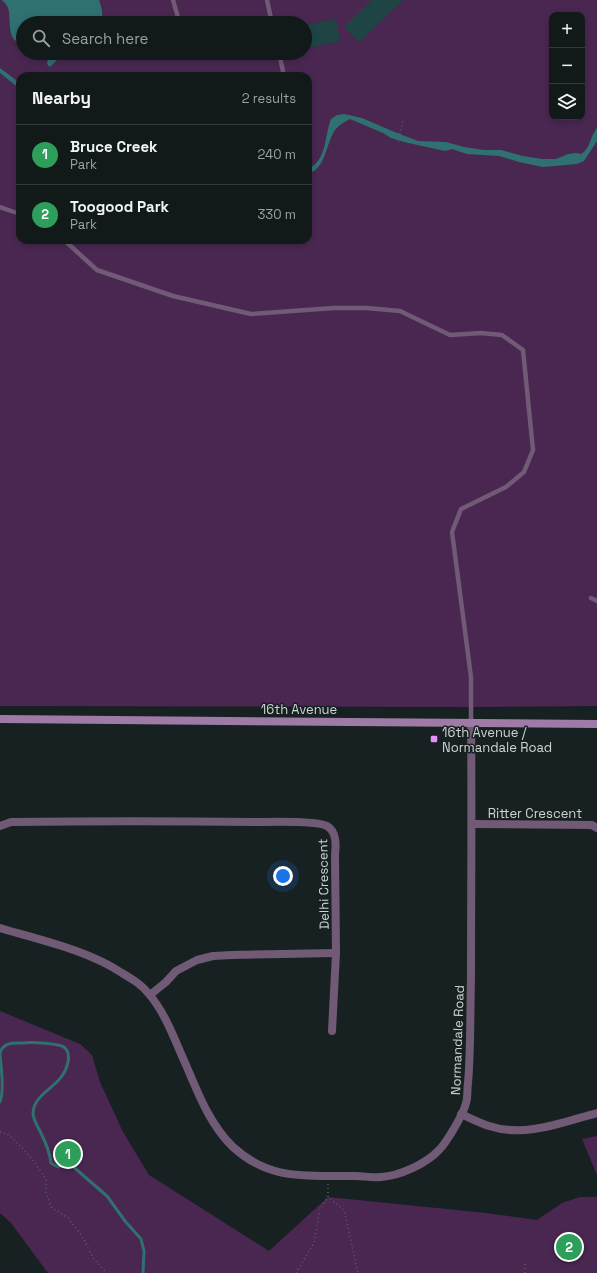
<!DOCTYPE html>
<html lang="en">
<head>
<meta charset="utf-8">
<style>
  body { margin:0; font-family:"Space Grotesk",sans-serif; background:#1b2222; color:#f1f3f6 }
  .controls { position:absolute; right:12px; top:12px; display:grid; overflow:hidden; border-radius:8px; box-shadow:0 2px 6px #0003 }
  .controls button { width:36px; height:36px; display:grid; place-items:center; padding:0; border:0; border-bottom:1px solid #313838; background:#121919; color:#f1f3f6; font:20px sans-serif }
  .you { position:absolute; left:283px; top:876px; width:14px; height:14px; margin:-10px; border:3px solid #fff; border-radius:50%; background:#1a73e8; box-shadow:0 0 0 6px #1a73e833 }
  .badge { display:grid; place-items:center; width:26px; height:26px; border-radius:50%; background:#d93025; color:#fff; font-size:13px; font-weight:700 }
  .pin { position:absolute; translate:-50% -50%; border:2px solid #fff; box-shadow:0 1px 4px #0006 }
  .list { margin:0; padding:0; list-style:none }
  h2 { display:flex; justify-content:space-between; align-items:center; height:52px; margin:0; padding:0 16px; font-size:17px }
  h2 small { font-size:13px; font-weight:400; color:#9ca0a2 }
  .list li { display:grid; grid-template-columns:26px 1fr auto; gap:12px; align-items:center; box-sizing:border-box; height:60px; padding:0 16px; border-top:1px solid #313838 }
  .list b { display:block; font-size:15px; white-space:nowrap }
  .list p { margin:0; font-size:13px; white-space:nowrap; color:#9ca0a2 }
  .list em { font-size:13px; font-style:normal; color:#9ca0a2 }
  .icon { flex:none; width:22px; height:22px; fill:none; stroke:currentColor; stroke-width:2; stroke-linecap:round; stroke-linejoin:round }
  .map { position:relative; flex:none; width:597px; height:1273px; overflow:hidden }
  .search { position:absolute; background:#121919; box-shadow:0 2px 6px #0003; left:16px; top:16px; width:296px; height:44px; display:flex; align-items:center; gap:10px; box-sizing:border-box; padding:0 14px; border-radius:22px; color:#9ca0a2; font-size:15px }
  .panel { position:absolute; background:#121919; box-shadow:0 2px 6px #0003; left:16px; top:72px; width:296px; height:172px; border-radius:12px }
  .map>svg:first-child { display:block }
  .green { fill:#492751; fill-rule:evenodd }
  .water { fill:#2f7170 }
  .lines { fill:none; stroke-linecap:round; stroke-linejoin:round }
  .stream { stroke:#2f7170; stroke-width:3 }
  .building { fill:#1e4544 }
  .path { stroke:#596060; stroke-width:1.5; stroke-dasharray:1 3; stroke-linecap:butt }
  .service { stroke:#705a75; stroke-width:4.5 }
  .minor { stroke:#705a75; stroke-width:8 }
  .secondary { stroke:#9e7ba6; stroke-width:8 }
  .poi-dot { fill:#e98dfe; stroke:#182121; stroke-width:1.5 }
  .labels { text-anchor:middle; stroke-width:3; stroke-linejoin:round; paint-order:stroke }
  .street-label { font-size:13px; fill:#ced3d3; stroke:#182121 }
  .poi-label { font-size:13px; fill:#ced3d3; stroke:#182121; text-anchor:start }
</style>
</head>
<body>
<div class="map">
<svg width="597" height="1273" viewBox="0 0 597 1273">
  <rect width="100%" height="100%" fill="#182121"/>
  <g class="green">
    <path d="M0,0h597v706l-129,1 -468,-1zM552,15h30v102h-30zM23,23h282v30h-282zM20,76h288v164h-288z"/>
    <path d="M0,1011l80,33 12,11 8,27 23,50 26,43 120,76 59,-54 158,16 51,7 25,-17 18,-6h17v76h-549l-37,-50 -11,-10z"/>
    <path d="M597,1136v39l-15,-36z"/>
  </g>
  <g class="water">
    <path d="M2,0h97c3,8 5,16 1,23h-77v21c-18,-3 -11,-24 -15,-36 -1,-3 -4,-6 -6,-8z"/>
    <path d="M46,53h20l-3,1 -13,13 -3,-3 1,-6z"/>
    <path d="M0,68l20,15v6l-20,-16z"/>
    <path d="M344,114l18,4 30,13 26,10 28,1 18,5 20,3h17l22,6 19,3h14l12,-5 8,-1 5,1c10,-6 9,-18 16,-26v13l-13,20 -7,3 -34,3 -24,-5 -20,-6 -32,-2 -15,-5 -7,2 -41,-9 -13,-4 -8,-5 -33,-14c-6,3 -11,6 -15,11 -10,15 -8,37 -27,44v-5c19,-9 16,-32 23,-50l6,-4z"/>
  </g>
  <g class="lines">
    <path class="stream" d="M0,1102c4,-10 2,-26 1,-37 0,-3 -1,-8 -1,-12 3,-11 14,-10 23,-10 7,-1 38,0 42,5 7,7 2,21 -3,28 -9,13 -29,20 -29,38 1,7 4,12 7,17 5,10 10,21 11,32l7,4 8,-3h4l37,32 18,25 16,18 3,12 -1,22"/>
  </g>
  <g class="building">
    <path d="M372,0h31l-44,42 -15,-15z"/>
    <path d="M336,19l4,22 -35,8v-24z"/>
  </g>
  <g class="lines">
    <g class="path">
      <path d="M398,142l5,-21"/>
      <path d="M0,1132l9,3 21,21 16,23v15l6,14 16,10 14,18 11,22 14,15"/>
      <path d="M328,1184v13l16,13 14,63"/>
      <path d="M296,1273l18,-30 6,-34 8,-12"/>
      <path d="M525,1273v-12"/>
    </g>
    <g class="service">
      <path d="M173,0l6,21"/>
      <path d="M267,0l5,23"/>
      <path d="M279,53l5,23"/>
      <path d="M0,207l20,7"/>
      <path d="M64,240l33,30 76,26 78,18 83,-6h33l33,3 50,24 31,-2 21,2 21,15 10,100 -9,22 -18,15 -45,22 -9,23 19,145v45"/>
      <path d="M591,598l6,3"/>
    </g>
    <g class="minor">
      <path d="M472,824l120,1 5,3"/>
      <path d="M0,826l11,-4c81,-1 162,-1 243,0 14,0 62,-2 73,4 10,6 9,19 8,30l1,97 -4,78"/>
      <path d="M0,928c40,12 87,22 122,45 10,6 19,11 27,21 17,20 26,47 37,71 12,28 24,60 47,82 38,35 76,28 123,29 8,0 16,2 25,1 18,-1 45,-13 58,-27 8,-8 25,-37 27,-47 2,-6 1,-14 2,-20 3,-35 2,-71 3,-105 0,-86 1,-171 0,-256"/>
      <path d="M150,995l16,-13 10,-11 21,-11 16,-4 19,-1 104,-2"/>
      <path d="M461,1114c9,4 19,9 28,12 36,12 74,-4 108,-13"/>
    </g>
    <path class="secondary" d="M0,719l597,5"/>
  </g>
  <rect class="poi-dot" x="430" y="735" width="8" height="8" rx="2"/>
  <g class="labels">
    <g class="street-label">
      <text x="299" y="714">16th Avenue</text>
      <text x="535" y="818">Ritter Crescent</text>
      <text transform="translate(323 884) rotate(-91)" y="5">Delhi Crescent</text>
      <text transform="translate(457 1040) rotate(-88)" y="5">Normandale Road</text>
    </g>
    <g class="poi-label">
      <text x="442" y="737">16th Avenue /<tspan x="442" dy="15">Normandale Road</tspan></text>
    </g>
  </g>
</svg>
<div class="controls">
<button>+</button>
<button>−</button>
<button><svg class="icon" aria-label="layers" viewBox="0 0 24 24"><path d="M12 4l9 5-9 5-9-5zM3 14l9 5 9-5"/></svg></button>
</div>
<div class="you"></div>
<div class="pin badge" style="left:68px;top:1154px;background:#2e9e5b">1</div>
<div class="pin badge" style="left:569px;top:1247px;background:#2e9e5b">2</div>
<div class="search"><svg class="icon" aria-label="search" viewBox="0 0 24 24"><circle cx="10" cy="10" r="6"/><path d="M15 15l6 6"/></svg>Search here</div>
<section class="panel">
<h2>Nearby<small>2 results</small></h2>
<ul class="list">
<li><span class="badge" style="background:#2e9e5b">1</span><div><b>Bruce Creek</b><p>Park</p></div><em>240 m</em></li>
<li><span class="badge" style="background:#2e9e5b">2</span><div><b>Toogood Park</b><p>Park</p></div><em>330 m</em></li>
</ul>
</section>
</div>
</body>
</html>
